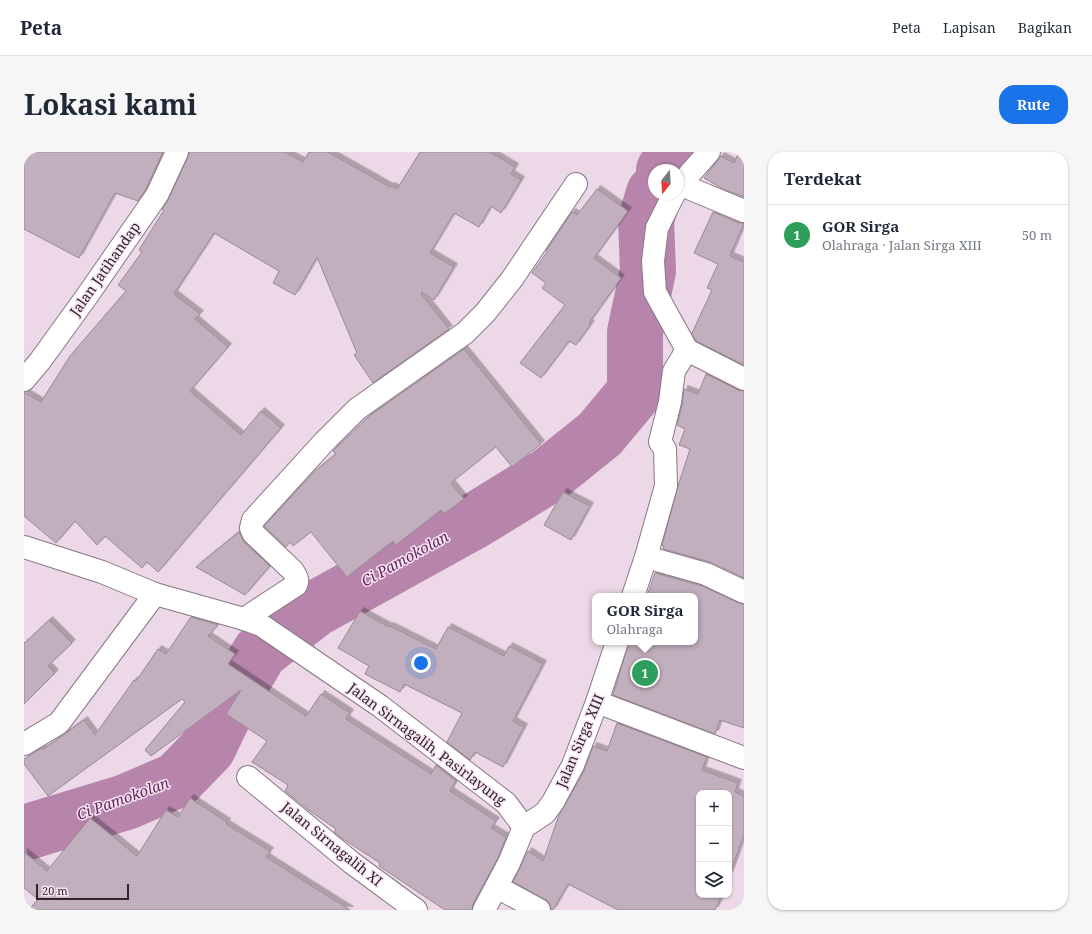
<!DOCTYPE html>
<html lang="id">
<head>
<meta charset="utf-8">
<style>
  body { margin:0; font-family:"Noto Serif",serif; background:#f6f6f7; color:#1f2937 }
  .controls { position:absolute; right:12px; bottom:12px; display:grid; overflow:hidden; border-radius:8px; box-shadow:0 1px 3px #0004 }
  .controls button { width:36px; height:36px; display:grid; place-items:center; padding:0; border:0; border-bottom:1px solid #e0e1e3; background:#fff; color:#1f2937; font:20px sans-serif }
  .compass { position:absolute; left:624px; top:12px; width:36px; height:36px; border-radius:50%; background:#fff; box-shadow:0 1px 3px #0004; rotate:197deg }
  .scale { position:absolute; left:12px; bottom:10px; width:93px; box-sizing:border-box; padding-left:4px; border:2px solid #2d262b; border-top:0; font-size:11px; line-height:14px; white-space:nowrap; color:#2d262b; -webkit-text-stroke:3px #f9e5f4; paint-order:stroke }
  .you { position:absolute; left:397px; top:511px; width:14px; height:14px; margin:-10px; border:3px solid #fff; border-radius:50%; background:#1a73e8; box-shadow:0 0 0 6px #1a73e833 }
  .badge { display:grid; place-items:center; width:26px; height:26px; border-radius:50%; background:#1a73e8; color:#fff; font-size:13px; font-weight:700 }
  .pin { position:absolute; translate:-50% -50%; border:2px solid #fff; box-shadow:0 1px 4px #0006 }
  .popup { position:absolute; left:568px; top:441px; width:106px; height:52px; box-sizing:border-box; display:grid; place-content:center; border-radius:8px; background:#fff; filter:drop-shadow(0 1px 3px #0005); font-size:13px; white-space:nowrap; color:#747a83 }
  .popup b { font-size:15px; color:#1f2937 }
  .popup::after { content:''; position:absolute; left:50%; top:100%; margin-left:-8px; border:8px solid transparent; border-top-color:#fff }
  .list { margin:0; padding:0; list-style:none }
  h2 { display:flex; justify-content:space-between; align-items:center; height:52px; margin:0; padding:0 16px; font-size:17px }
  h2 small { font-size:13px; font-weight:400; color:#747a83 }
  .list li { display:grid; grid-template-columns:26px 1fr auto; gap:12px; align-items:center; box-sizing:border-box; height:60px; padding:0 16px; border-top:1px solid #e0e1e3 }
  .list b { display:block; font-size:15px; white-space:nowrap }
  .list p { margin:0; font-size:13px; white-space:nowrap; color:#747a83 }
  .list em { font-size:13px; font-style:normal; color:#747a83 }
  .icon { flex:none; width:22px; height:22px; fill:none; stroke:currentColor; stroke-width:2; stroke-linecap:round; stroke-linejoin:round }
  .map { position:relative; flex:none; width:720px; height:758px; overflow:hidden; border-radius:16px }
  header { display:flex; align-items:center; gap:24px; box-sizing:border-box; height:56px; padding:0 20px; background:#fff; border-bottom:1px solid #e0e1e3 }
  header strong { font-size:19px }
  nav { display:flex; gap:22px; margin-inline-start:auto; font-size:14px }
  .intro { display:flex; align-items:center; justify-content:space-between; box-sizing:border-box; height:96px; padding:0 24px }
  h1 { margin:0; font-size:28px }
  .button { padding:10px 18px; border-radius:16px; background:#1a73e8; color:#fff; font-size:14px; font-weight:700 }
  main { display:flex; gap:24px; padding:0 24px }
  aside { flex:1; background:#fff; border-radius:16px; box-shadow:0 1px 3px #0004 }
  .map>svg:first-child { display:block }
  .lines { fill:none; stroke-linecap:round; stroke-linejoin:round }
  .river { stroke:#b785ab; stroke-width:56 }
  .building { fill:#c2afbd; stroke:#9b8896; filter:url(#shadow) }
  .street-casing { stroke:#897784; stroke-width:24 }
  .secondary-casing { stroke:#897784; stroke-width:24 }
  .street { stroke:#fff; stroke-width:22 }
  .secondary { stroke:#fff; stroke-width:22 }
  .labels { text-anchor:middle; stroke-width:3; stroke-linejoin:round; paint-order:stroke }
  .street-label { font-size:14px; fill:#2d262b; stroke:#f9e5f4 }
  .water-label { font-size:15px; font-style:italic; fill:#642758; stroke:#f9e5f4 }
</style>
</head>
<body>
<header>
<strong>Peta</strong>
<nav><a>Peta</a><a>Lapisan</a><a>Bagikan</a></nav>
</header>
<div class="intro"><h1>Lokasi kami</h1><a class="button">Rute</a></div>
<main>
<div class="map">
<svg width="720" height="758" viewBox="0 0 720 758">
  <defs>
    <filter id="shadow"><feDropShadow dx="3.5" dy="-3.5" stdDeviation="0" flood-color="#0004"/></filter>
  </defs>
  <rect width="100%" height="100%" fill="#ecd8e6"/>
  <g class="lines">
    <g class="river">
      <path d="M640,18l12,-18"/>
      <path d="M0,681l102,-31 51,-22 31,-32 21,-44 31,-52 55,-43 161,-89 73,-45 51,-41 35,-42v-60l13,-61 -2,-51 8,-27"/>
    </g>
  </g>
  <g class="building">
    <path d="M0,0h139l-17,37 -8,12 -23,-8 -36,65 -55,-29z"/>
    <path d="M165,0h96l18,10 6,-10h19l62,35 1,-1 6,3 23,-37h70l25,15 -4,7 10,6 -20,33 -10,-7 -12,21 -25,-14 -24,40 24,14 -20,33 -12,-8 -1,2 28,35 -76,54 -19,-28 3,-2 -40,-96 -22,38 -22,-12 6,-12 -65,-38 -40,61 26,20 -5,5 33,28 -38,44 51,44 20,-24 20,17 -123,144 -11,-10 -5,6 -37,-32 -8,9 -22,-24 -19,22 -32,-27v-124l17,10 29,-46 56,-65 -8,-6 24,-33 -3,-2 25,-40 -2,-1 6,-9 20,-43z"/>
    <path d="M715,0h5v45l-21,-8 -19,-11 17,-22 13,7z"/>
    <path d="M573,37l31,22 -34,47 27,20 -32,45 2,1 -15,21 -7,-4 -28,37 -21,-15 45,-58 -23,-17 4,-5 -14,-10 15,-21 -1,-1 26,-39 5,3z"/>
    <path d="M689,60l26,11h5l-14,33 14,6v103l-48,-24 -4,-8 20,-43 -5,-2 11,-24 -24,-11z"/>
    <path d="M440,197l77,95 -29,23 -16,-20 -45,36 13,16 -20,15 -3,-4 -45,35 -3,-4 -46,36 -36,-45 -18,14 -3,-4 -4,5 -22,-21 50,-54 22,-18 -3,-3 35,-34z"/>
    <path d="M682,222l32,16 6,1v187l-34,-16 -47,-13 1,-3 -2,-1 16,-59 12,-37 -11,-4 6,-16 -8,-4 5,-20 2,-16 14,5z"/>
    <path d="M539,340l27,14 -19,34 -27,-15z"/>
    <path d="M215,380l5,10 26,24 -25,29 -49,-28z"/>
    <path d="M631,421l47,13 37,17 5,1v124l-24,-8 -5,14 -102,-39 16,-53h66v-46h-48z"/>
    <path d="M336,459l29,16 1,-1 46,23 12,-22 56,29 5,-10 34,18 -30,57 11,6 -21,40 -28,-15 -5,8 -23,-18 15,-29 -58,-29 -4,8 -35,-18 4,-8 -31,-18z"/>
    <path d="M167,465l27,8 -10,11 27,18 -7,10 78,52 15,-22 29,19 -4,6 85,55 5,-9 20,16 -6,10 46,30 -5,7 15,9 -8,21 -25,46 -1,6h-27l-66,-44 1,-3 -40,-26 -6,-5 2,-3 -29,-20 -22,-18 3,-6 -36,-23 15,-21 -41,-27 15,-24 -90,66 -6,-6 40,-48 -3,-3 -134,97 -24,-32v-5l18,-11 2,1 40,-29 11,15 39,-55 2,1 22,-32 8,5z"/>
    <path d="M25,468l23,23 -24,23 7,7 -31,31v-62l1,1z"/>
    <path d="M593,571l90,34 -5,13 36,13 -3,9 9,4v39l-15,41v-83h-30v102h23l-7,15h-97l-50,-26 -15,26h-2l-1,-6 -5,-5 -32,-17 15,-31 15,10 16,-46 25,-44 9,-25 14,5z"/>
    <path d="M166,646l37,24 -1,2 44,27 -4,6 84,53h-321l9,-11 -14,-11v-36l23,19 43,-53 47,38 29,-46 12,7z"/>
  </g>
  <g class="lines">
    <g class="street-casing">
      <g id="street">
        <path d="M655,32l65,27"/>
        <path d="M654,35l31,-35"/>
        <path d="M663,198l57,29"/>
        <path d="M0,395l78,25 53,22 89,25 17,6 119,81 126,97 18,24 -15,36 -25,47"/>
        <path d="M622,405l60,17 38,18"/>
        <path d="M609,444l13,-39 20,-71 -1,-37 -5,-7 10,-40 4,-31 13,-21 -32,-58 -2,-31 4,-33 17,-34"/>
        <path d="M220,467l52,-34c3,-5 0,-9 -3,-14l-40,-38 -2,-5 2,-8 71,-78 33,-33 108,-76 20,-20 27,-34 64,-95"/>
        <path d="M573,550l147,56"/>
        <path d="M0,592l35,-21 96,-129"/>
        <path d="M224,625l104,86 64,47"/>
        <path d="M500,675l21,-14 8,-11 20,-37 24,-63 20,-60"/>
        <path d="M473,735l42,23"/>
      </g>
    </g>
    <g class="secondary-casing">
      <path id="secondary" d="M0,228l16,-19 47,-65 70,-101 20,-43"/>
    </g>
    <use href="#street" class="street"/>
    <use href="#secondary" class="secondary"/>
  </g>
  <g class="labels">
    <g class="street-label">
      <text transform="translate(81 117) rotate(-55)" y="5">Jalan Jatihandap</text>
      <text transform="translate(556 589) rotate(-67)" y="5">Jalan Sirga XIII</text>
      <text transform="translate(403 592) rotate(37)" y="5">Jalan Sirnagalih, Pasirlayung</text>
      <text transform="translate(308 692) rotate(39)" y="5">Jalan Sirnagalih XI</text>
    </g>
    <g class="water-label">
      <text transform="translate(381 407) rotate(-29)" y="5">Ci Pamokolan</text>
      <text transform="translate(99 647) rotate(-20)" y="5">Ci Pamokolan</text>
    </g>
  </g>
</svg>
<div class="controls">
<button>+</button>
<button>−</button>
<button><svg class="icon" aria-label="layers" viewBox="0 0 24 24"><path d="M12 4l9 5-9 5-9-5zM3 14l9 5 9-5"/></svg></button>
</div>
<svg class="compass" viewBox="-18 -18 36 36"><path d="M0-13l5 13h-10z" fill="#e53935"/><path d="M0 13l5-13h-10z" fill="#747a83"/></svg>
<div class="scale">20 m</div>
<div class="you"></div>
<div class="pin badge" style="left:621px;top:521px;background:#2e9e5b">1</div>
<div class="popup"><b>GOR Sirga</b>Olahraga</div>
</div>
<aside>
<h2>Terdekat<small></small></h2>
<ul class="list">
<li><span class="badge" style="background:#2e9e5b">1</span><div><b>GOR Sirga</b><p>Olahraga · Jalan Sirga XIII</p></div><em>50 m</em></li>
</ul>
</aside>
</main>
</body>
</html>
